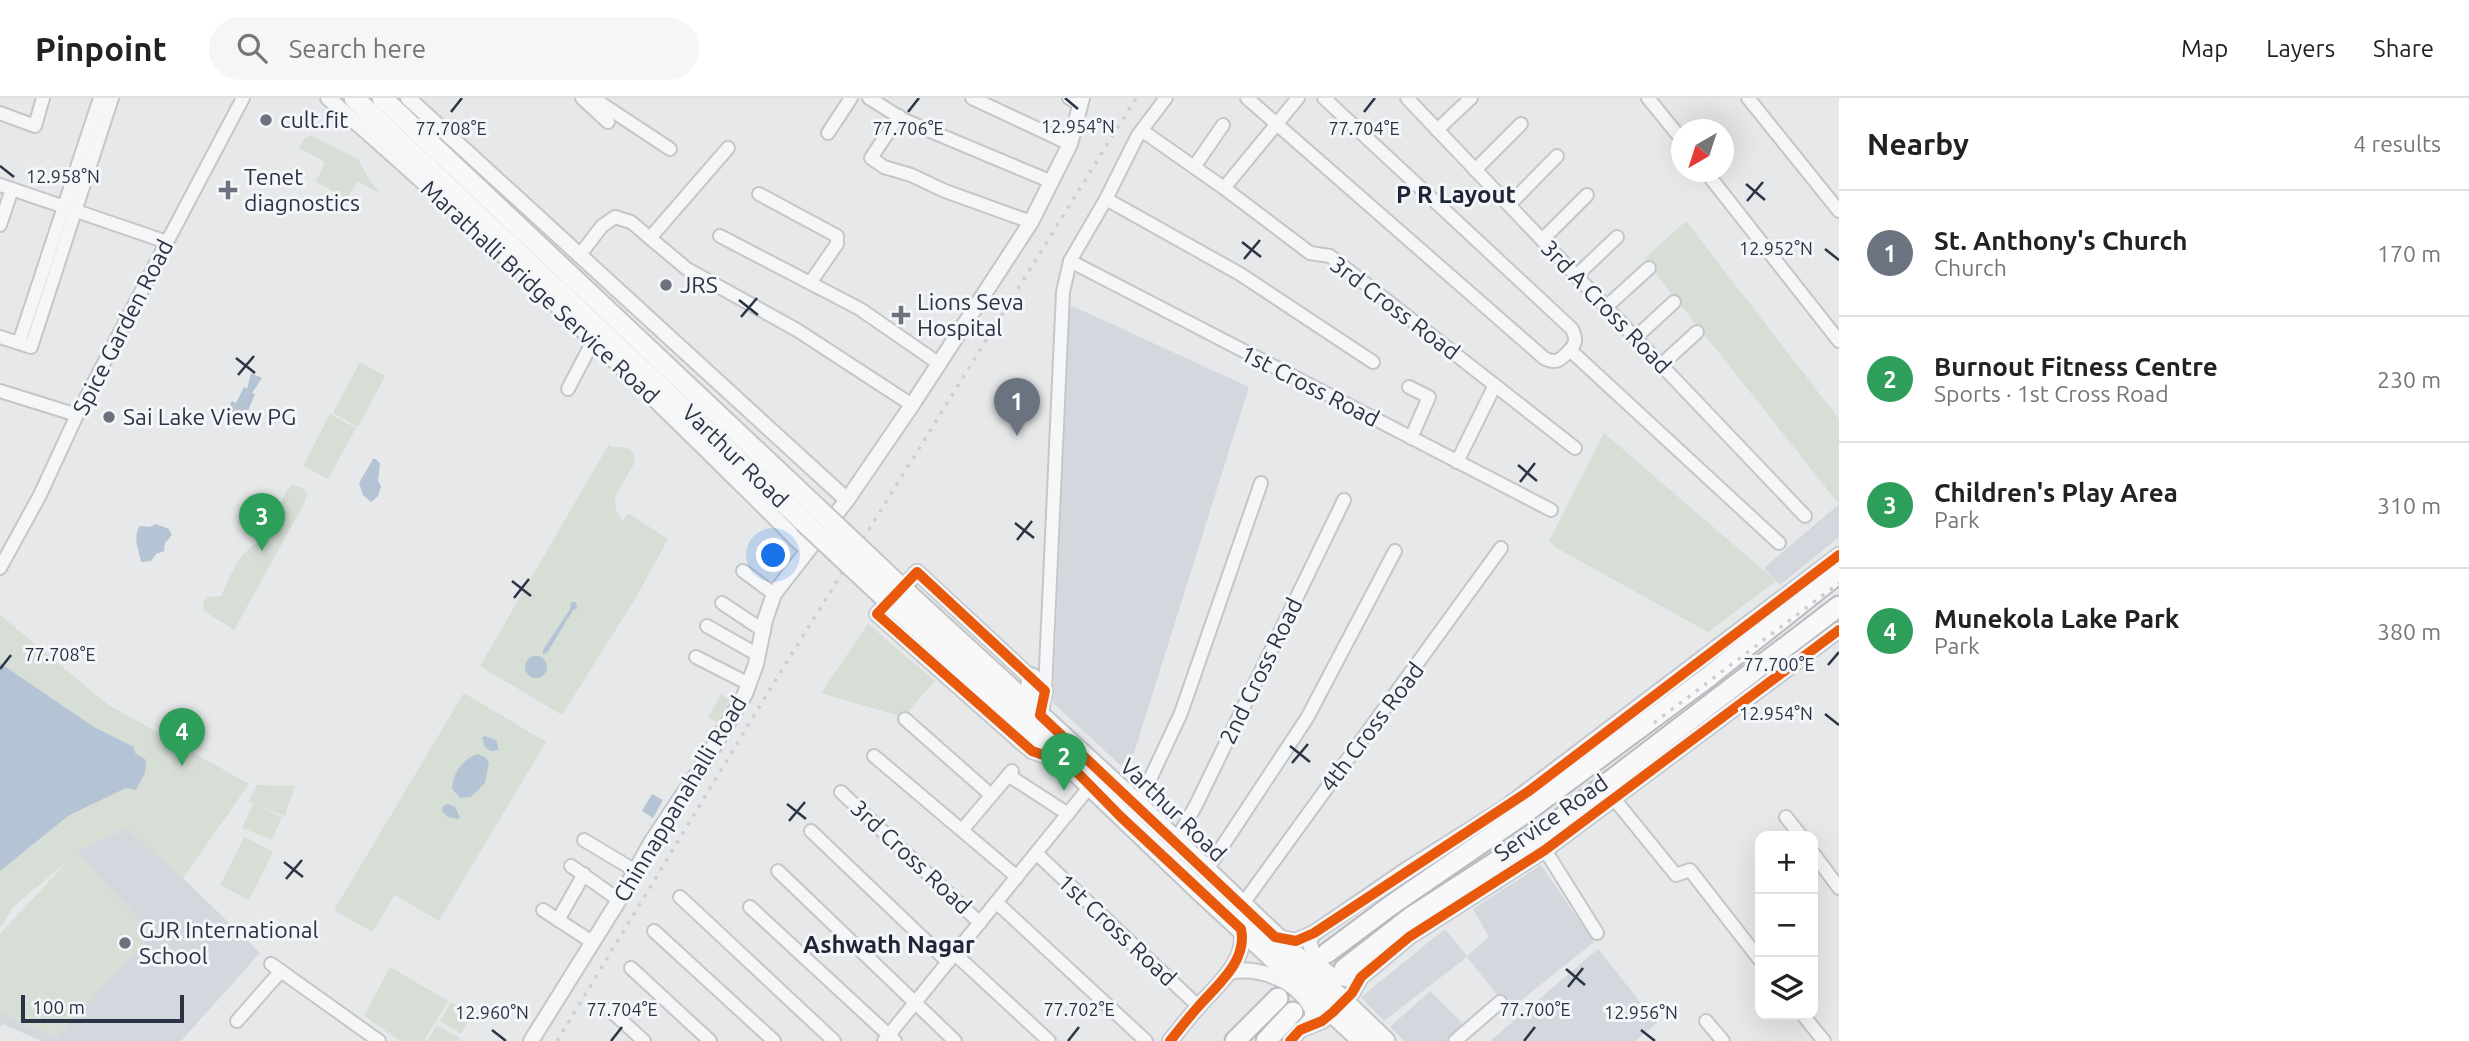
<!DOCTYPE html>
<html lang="en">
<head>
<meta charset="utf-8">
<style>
  body { margin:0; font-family:Ubuntu,sans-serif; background:#f6f6f6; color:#222 }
  .controls { position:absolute; right:21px; bottom:21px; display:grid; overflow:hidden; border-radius:14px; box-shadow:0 7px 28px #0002 }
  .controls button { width:63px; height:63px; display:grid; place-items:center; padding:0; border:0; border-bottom:2px solid #e0e0e0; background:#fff; color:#222; font:35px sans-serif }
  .compass { position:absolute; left:1671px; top:21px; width:63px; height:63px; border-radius:50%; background:#fff; box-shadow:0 7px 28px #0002; rotate:219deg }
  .scale { position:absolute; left:21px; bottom:18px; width:163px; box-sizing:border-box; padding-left:7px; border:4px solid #2b3445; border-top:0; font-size:19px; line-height:24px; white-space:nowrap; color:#2b3445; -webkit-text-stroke:5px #f4f6f9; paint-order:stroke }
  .you { position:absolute; left:774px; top:458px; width:24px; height:24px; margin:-18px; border:5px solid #fff; border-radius:50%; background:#1a73e8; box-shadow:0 0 0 10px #1a73e833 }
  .badge { display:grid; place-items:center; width:46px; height:46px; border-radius:50%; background:#db2777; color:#fff; font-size:23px; font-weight:700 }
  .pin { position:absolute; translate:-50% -58px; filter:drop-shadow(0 2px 4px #0008) }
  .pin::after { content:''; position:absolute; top:37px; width:24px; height:21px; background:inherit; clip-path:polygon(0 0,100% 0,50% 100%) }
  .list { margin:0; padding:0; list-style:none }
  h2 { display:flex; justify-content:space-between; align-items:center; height:91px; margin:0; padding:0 28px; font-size:30px }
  h2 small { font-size:23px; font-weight:400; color:#767676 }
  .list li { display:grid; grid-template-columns:46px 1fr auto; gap:21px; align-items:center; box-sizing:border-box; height:126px; padding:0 28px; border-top:2px solid #e0e0e0 }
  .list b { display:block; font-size:26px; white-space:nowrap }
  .list p { margin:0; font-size:23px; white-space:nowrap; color:#767676 }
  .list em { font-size:23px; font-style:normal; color:#767676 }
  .icon { flex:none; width:38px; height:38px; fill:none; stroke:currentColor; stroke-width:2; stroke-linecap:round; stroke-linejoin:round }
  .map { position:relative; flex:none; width:1839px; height:943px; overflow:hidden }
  header { display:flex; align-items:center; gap:42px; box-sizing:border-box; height:98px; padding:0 35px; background:#fff; border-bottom:2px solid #e0e0e0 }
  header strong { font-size:33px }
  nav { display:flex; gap:38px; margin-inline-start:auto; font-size:24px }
  .search { width:490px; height:63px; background:#f6f6f6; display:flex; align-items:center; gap:18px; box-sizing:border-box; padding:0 24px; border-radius:38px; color:#767676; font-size:26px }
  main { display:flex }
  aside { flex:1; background:#fff }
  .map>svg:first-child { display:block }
  .built { fill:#d4d7dd }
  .green { fill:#d6ded6 }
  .water { fill:#b4c4d5 }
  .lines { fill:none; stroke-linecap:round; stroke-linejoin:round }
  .minor-casing { stroke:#c4c6c8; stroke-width:16 }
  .tertiary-casing { stroke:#c4c6c8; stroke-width:18 }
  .primary-casing { stroke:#c2c5c8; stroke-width:23 }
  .trunk-casing { stroke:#b8bbbf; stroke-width:23 }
  .minor { stroke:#f5f6f7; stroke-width:12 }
  .tertiary { stroke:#f5f6f7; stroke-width:14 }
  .primary { stroke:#f8f8f8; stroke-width:19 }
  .trunk { stroke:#f8f8f8; stroke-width:19 }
  .rail { stroke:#cecfd2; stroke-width:3.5; stroke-dasharray:3.5 7; stroke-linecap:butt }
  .primary-bridge-casing { stroke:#c2c5c8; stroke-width:23; stroke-linecap:butt }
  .primary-bridge { stroke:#f8f8f8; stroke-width:19 }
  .cycleway-casing { stroke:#f4f6f9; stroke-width:15 }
  .cycleway { stroke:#e8590c; stroke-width:10 }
  .ticks { fill:none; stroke:#2b3445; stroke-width:2.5 }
  .poi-dot { fill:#6c737f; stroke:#f4f6f9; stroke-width:2.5 }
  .labels { text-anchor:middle; stroke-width:6; stroke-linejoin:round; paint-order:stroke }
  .poi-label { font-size:23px; fill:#2b3445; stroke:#f4f6f9; text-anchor:start }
  .street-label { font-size:23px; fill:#2b3445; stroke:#f4f6f9 }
  .neighbourhood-label { font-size:24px; font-weight:bold; fill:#1d2536; stroke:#f4f6f9 }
  .ticks-label { font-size:18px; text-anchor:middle; fill:#2b3445; stroke:#f4f6f9; stroke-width:6; stroke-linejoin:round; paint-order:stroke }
</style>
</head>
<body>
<header>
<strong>Pinpoint</strong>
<div class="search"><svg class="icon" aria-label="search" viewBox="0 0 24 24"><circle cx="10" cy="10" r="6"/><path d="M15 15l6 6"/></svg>Search here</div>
<nav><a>Map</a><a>Layers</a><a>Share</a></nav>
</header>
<main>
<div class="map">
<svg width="1839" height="943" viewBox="0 0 1839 943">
  <rect width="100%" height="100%" fill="#e6e8ea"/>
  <g class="built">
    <path d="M1070,207l179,82 -121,385 -75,-69z"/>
    <path d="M1839,406v33l-59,48 -16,-17z"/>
    <path d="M126,730l57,50 77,75 -79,88h-139l-40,-17 -2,4v-94l77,-82z"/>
    <path d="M1541,767l53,77 -85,68 -42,-53 -83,64 -23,-24 84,-68 22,27 22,-19 -16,-28z"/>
    <path d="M1598,851l59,74 -22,18h-145z"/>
    <path d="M1430,893l34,34 -15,16h-45l-14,-14z"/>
  </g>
  <g class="green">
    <path d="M310,37l48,24 13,24 10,11 -24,-13 -10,18 -31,-17 9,-20 -26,-14 6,-10z"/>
    <path d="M1686,123l153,198v85l-195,-245z"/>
    <path d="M360,264l25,14 -27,51 -25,-14z"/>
    <path d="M330,316l26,14 -28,51 -25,-13z"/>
    <path d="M1604,335l172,148 -68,51 -153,-85 -6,-6z"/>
    <path d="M609,346l2,3h15l7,6 2,9 -20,34 1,15 7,10 5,-8 40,26 -33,60 -73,116 -82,-49z"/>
    <path d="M292,387l10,3 5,5 -3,11 -70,126 -30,-19 -1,-8 5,-6 13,-1c11,-23 17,-45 43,-57l24,-51z"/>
    <path d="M0,517l107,89 142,80 -66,94 -57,-50 -49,24 76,81 -97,105 -56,-25v-79l70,-75 -56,47 -14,21v-56l68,-55 58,-28 8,-35 -1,-6 -39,-20 -94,-64z"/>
    <path d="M868,526l67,57 -32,36 -82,-24z"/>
    <path d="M464,595l82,49 -107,179 -44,-26 -23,37 -38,-22z"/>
    <path d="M721,596l9,6 -13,22 -9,-5z"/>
    <path d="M257,687l38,1 -10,30 -32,-12 29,13 -10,23 -30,-12 11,-24 -5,-2z"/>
    <path d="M244,739l29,15 -24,48 -29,-15z"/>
    <path d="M390,869l58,34 -24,40h-24l-36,-25z"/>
    <path d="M451,904l21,13 -11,19 -21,-13z"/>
    <path d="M437,927l23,13 -2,3h-31z"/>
  </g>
  <g class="water">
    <path d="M251,275l11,5 -10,15 3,1 -12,29 -7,-4 -1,3 -3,-1 1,-3 -8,-4 7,-13 4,2 8,-16 3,2z"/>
    <path d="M373,361h3l4,5 -2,17 3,5 -3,10 -7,6 -8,-7 -4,-12z"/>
    <path d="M156,426l13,5 3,6 -7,8 -1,8 -8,3 -5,7 -10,1c-2,-13 -9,-24 -1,-36l10,1z"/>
    <path d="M571,504h5l1,7 -4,1 -26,43 -4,1v-4l27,-41z"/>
    <circle cx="536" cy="569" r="11"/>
    <path d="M0,565l94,64 40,20 1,6 11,7 -1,13 -9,17 -10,-2 -58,28 -68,55z"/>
    <path d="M485,638l11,4 3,10 -8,1 -6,-4 -3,-10z"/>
    <path d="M478,656l7,3 4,5 -4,21 -14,14 -11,1 -8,-9c1,-16 10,-30 26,-35z"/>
    <path d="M652,696l11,6 -10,18 -11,-7z"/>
    <path d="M448,706l7,3 5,10 -2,2 -10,-2 -6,-6 1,-5z"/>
  </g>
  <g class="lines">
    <g class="minor-casing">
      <g id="minor">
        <path d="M582,0l26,24"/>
        <path d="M593,0l77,51"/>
        <path d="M869,0l35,22 148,62"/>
        <path d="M972,0l98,46"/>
        <path d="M1069,0l11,6"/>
        <path d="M1247,0l297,260c13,7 17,1 26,-8l209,193"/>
        <path d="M1324,0l248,231c4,9 5,13 -2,21"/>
        <path d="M1407,0l398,418"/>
        <path d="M1648,0l34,42"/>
        <path d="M1748,0l91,113"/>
        <path d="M0,15l35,13 8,-28"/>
        <path d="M899,18l-28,42 13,9 27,8 34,16 86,31"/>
        <path d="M1437,32l34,-32"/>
        <path d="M1141,34h3l80,56 86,65 20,3 245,192"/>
        <path d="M828,35l23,-35"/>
        <path d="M728,50l-78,90 37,31 110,61 115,75"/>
        <path d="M1194,69l29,-42"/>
        <path d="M1475,72l46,-46"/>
        <path d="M1706,74l133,169"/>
        <path d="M0,87l167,57"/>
        <path d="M1224,90l74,-90"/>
        <path d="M759,96l78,42v8l-27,39"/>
        <path d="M1106,101l134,75 133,88"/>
        <path d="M1509,107l48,-49"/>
        <path d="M0,127l12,-36"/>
        <path d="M720,138l140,73 78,54"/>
        <path d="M1542,142l45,-45"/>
        <path d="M579,158l23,-30 13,-9 16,5 19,16"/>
        <path d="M1070,163l481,249"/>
        <path d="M1576,178l41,-39"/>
        <path d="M1606,209l43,-39"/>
        <path d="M0,239l31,10 81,-249"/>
        <path d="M1635,240l39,-36"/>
        <path d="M19,245l81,-245"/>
        <path d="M1661,267l36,-33"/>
        <path d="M1409,289l20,10 -18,41"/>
        <path d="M568,291l25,-48"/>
        <path d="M0,293l77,24"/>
        <path d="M1457,364l38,-77"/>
        <path d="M0,470l40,-73 37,-80 90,-173 76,-144"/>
        <path d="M743,473l31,23"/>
        <path d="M722,505l42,28"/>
        <path d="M707,528l51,29"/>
        <path d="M696,559l53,27"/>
        <path d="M1045,593l18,-399 7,-31 36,-62 32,-64 28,-37"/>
        <path d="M905,621l86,76"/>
        <path d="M874,658l143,121"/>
        <path d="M1008,677l60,39"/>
        <path d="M841,694l139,131"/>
        <path d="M1615,702l61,75 14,-5 70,90"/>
        <path d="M1138,707l43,-92 80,-230"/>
        <path d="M1786,719l15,19"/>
        <path d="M962,732l50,-59"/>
        <path d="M811,733l137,131"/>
        <path d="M584,742l50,30"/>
        <path d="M1175,744l21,-37 148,-305"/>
        <path d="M1545,752l52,83"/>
        <path d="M1036,755l162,153"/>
        <path d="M1813,755l26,35"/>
        <path d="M571,768l48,34"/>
        <path d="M778,773l177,170"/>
        <path d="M1206,773l101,-153 88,-167"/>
        <path d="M680,799l154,144"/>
        <path d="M996,804l150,139"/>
        <path d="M1242,807l259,-357"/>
        <path d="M750,809l145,134"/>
        <path d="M543,812l49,32"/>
        <path d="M558,822l26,-46"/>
        <path d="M654,833l120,110"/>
        <path d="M955,856l94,87"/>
        <path d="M271,866l108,77"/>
        <path d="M631,870l79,73"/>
        <path d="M610,912l34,31"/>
        <path d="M1803,917l21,26"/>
        <path d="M237,923l44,-50"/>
        <path d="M1706,923l17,20"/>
        <path d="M884,943l207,-256"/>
        <path d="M1455,943l45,-39"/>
      </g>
    </g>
    <g class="tertiary-casing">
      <g id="tertiary">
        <path d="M328,0c166,144 324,297 479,452"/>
        <path d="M408,0l439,402"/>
        <path d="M909,483l8,-9 128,119 -5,24"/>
        <path d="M882,511l-5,5 144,128 11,9 29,10"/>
        <path d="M1314,835l-5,8c6,24 25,45 52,36"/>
        <path d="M1275,839l21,4 18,-8 95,-65 97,-61 333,-252"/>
        <path d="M1229,874c31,-6 68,8 83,38v8l-10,11"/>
        <path d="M531,943l88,-141 33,-59 47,-70 46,-77 11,-30 9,-44 9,-26 73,-94 65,-95 119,-183 39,-78 12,-46"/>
        <path d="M1170,943c9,-11 18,-23 28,-34 19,-22 50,-46 43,-78"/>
        <path d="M1290,943l10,-11 22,-9 11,-9 19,-19 9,-16 48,-40 136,-87 294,-220"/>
      </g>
    </g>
    <g class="primary-casing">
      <g id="primary">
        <path d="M354,0l450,424"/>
        <path d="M382,0l435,410"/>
        <path d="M908,496l230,211 247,236"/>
        <path d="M895,509l134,120 171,164 163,150"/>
        <path d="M1021,600l9,-8 2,-12"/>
      </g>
    </g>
    <g class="trunk-casing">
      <g id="trunk">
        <path d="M1327,855l63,-47 128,-88 189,-140 132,-105"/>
        <path d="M1344,871l67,-52 140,-91 288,-220"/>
        <path d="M1235,943l43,-43"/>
        <path d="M1266,943l27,-29"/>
      </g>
    </g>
    <use href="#minor" class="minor"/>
    <use href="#tertiary" class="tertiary"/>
    <use href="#primary" class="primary"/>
    <use href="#trunk" class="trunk"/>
    <g class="rail">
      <path d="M1654,625l185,-140"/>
      <path d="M557,943l215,-355 364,-588"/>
    </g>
    <g class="primary-bridge-casing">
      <g id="primary-bridge">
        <path d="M817,410l91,86"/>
        <path d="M804,424l91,85"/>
      </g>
    </g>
    <use href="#primary-bridge" class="primary-bridge"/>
    <g class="cycleway-casing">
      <g id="cycleway">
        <path d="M1170,943c9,-11 18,-23 28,-34 19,-22 50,-46 43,-78l-120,-112 -52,-53 -37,-13 -155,-137 40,-42 128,119 -5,24 235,222 21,4 18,-8 215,-142 310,-236"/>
        <path d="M1290,943l10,-11 22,-9 11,-9 19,-19 9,-16 48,-40 136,-87 294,-220"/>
      </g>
    </g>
    <use href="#cycleway" class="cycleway"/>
  </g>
  <path class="ticks" d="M1065,0l13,11M451,14l11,-14M908,14l11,-14M1364,14l11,-14M0,68l14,11M1746,86l19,16M1747,103l16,-19M1242,144l19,15M1825,151l14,11M1244,161l16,-19M739,202l19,15M741,219l16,-19M236,260l19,15M238,277l16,-19M1518,367l19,16M1520,384l15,-19M1015,425l19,15M1017,442l15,-19M512,483l19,15M514,500l15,-19M1828,567l11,-13M0,571l11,-14M1825,616l14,11M1290,648l20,16M1292,665l16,-19M787,706l19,15M789,723l16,-19M284,764l19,15M286,781l16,-19M1566,871l19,16M1568,889l15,-19M492,932l14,11M1641,932l14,11M611,943l11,-14M1068,943l11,-14M1524,943l11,-14"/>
  <g class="poi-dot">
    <circle cx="266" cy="22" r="7"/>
    <path d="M224.5 81.5h7v7h7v7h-7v7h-7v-7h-7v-7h7z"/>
    <circle cx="666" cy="187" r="7"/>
    <path d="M897.5 206.5h7v7h7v7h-7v7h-7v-7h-7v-7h7z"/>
    <circle cx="109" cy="319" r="7"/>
    <circle cx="125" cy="845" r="7"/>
  </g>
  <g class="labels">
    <g class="poi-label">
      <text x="280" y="30">cult.fit</text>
      <text x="244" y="87">Tenet<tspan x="244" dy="26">diagnostics</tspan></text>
      <text x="680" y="195">JRS</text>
      <text x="917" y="212">Lions Seva<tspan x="917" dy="26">Hospital</tspan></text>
      <text x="123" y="327">Sai Lake View PG</text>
      <text x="139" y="840">GJR International<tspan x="139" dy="26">School</tspan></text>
    </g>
    <g class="street-label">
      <text transform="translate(540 194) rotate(43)" y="8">Marathalli Bridge Service Road</text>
      <text transform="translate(1606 209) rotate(46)" y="8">3rd A Cross Road</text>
      <text transform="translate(1395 210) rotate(37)" y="8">3rd Cross Road</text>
      <text transform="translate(123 229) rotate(-63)" y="8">Spice Garden Road</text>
      <text transform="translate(1310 288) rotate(27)" y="8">1st Cross Road</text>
      <text transform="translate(735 358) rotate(44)" y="8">Varthur Road</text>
      <text transform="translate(1261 573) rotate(-64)" y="8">2nd Cross Road</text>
      <text transform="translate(1372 629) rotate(-53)" y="8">4th Cross Road</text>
      <text transform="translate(680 701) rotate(-59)" y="8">Chinnappanahalli Road</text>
      <text transform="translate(1173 712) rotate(44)" y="8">Varthur Road</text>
      <text transform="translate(1551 720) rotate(-35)" y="8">Service Road</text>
      <text transform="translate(911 759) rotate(43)" y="8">3rd Cross Road</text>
      <text transform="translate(1117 832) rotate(43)" y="8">1st Cross Road</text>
    </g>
    <g class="neighbourhood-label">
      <text x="1456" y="105">P R Layout</text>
      <text x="889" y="855">Ashwath Nagar</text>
    </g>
  </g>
  <g class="ticks-label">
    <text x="1078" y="35">12.954°N</text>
    <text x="451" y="37">77.708°E</text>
    <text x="908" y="37">77.706°E</text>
    <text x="1364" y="37">77.704°E</text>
    <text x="63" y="85">12.958°N</text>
    <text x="1776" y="157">12.952°N</text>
    <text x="60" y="563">77.708°E</text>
    <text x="1779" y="573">77.700°E</text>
    <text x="1776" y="622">12.954°N</text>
    <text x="622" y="918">77.704°E</text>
    <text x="1079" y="918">77.702°E</text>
    <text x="1535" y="918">77.700°E</text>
    <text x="492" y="921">12.960°N</text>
    <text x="1641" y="921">12.956°N</text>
  </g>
</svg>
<div class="controls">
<button>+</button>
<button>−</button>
<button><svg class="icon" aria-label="layers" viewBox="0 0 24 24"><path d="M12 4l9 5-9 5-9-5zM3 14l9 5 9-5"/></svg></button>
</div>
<svg class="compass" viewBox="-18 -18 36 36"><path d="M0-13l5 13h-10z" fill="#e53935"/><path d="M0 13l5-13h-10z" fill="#767676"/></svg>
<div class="scale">100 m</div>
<div class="you"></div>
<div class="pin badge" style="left:1017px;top:338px;background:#6b7280">1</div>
<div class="pin badge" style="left:1064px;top:693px;background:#2e9e5b">2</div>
<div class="pin badge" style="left:262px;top:453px;background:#2e9e5b">3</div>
<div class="pin badge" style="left:182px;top:668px;background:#2e9e5b">4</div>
</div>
<aside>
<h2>Nearby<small>4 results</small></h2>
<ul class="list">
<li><span class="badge" style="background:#6b7280">1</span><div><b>St. Anthony's Church</b><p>Church</p></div><em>170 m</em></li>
<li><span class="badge" style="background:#2e9e5b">2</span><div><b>Burnout Fitness Centre</b><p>Sports · 1st Cross Road</p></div><em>230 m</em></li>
<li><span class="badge" style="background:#2e9e5b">3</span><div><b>Children's Play Area</b><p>Park</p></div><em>310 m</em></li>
<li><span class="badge" style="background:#2e9e5b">4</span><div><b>Munekola Lake Park</b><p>Park</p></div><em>380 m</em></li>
</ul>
</aside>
</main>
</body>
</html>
